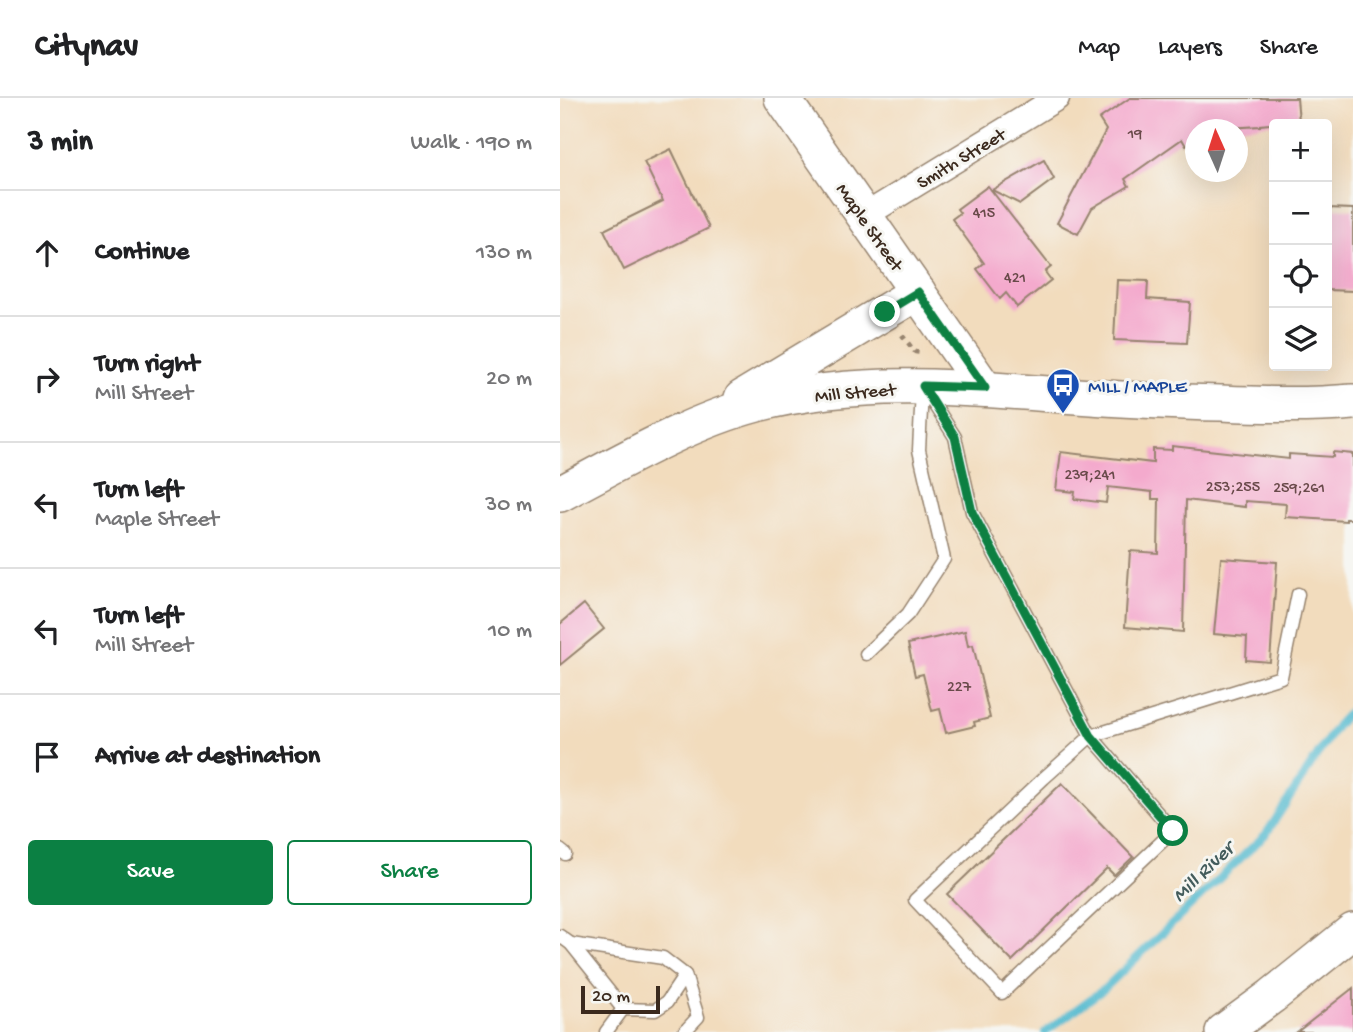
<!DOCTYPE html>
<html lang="en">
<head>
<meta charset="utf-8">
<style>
  body { margin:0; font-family:"Gochi Hand",sans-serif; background:#f6f6f6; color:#202124 }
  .controls { position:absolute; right:21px; top:21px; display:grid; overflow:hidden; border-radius:7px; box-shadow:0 7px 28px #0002 }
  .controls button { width:63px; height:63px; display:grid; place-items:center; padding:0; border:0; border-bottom:2px solid #e0e0e0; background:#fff; color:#202124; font:35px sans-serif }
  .compass { position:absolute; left:625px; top:21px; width:63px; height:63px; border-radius:50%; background:#fff; box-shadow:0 7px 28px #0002; rotate:357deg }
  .scale { position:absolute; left:21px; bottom:18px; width:79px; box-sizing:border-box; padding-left:7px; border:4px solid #3b2a1e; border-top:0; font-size:19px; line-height:24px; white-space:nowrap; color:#3b2a1e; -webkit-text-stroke:5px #f6f6f2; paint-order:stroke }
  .stop { position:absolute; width:21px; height:21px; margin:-16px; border:5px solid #0b8043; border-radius:50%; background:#fff }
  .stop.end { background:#0b8043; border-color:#fff; box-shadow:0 2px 7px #0008 }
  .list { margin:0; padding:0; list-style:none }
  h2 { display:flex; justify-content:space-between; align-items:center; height:91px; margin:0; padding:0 28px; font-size:30px }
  h2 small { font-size:23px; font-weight:400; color:#757577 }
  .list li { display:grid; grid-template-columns:46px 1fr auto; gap:21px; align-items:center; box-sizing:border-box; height:126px; padding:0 28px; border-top:2px solid #e0e0e0 }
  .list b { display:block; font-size:26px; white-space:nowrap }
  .list p { margin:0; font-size:23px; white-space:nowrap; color:#757577 }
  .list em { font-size:23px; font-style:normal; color:#757577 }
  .actions { display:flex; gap:14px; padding:21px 28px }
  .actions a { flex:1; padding:16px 0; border:2px solid #0b8043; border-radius:7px; text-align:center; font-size:24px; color:#0b8043 }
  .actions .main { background:#0b8043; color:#fff }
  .icon { flex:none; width:38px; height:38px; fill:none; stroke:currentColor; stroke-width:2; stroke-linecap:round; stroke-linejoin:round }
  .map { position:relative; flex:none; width:793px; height:934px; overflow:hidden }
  header { display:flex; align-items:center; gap:42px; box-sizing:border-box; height:98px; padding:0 35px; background:#fff; border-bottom:2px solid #e0e0e0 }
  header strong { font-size:33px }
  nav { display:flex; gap:38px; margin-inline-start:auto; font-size:24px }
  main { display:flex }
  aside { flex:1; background:#fff }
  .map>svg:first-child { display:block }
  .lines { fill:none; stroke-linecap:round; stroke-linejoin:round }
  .stream { stroke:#52bacf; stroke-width:8 }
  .building { fill:#f4aacd }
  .lane-casing { stroke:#96836e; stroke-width:15 }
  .street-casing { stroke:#96836e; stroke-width:27 }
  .secondary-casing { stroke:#96836e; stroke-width:38 }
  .path { stroke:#96836e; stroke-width:4.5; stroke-dasharray:5 5; stroke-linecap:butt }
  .lane { stroke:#fff; stroke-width:12 }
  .street { stroke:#fff; stroke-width:24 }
  .secondary { stroke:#fff; stroke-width:35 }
  .route { stroke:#0b8043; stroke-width:9 }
  .labels { text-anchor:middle; stroke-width:6; stroke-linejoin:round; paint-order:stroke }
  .number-label { font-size:16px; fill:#694a4a }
  .street-label { font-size:19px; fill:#3b2a1e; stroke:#f6f6f2 }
  .transit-label { font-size:19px; fill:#164399; stroke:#f6f6f2; text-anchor:start }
  .water-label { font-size:21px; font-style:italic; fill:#435c5c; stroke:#f6f6f2 }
</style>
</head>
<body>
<header>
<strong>Citynav</strong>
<nav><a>Map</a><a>Layers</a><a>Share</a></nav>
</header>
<main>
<aside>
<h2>3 min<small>Walk · 190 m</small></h2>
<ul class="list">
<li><svg class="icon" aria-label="ahead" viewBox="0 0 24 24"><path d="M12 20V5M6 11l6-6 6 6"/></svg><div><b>Continue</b></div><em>130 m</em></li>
<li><svg class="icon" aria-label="right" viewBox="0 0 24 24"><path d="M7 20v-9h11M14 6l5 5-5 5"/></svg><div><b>Turn right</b><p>Mill Street</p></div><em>20 m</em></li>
<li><svg class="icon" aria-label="left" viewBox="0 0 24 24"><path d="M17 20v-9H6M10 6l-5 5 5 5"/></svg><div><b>Turn left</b><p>Maple Street</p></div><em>30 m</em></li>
<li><svg class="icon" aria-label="left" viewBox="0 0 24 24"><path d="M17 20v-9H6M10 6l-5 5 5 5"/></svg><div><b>Turn left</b><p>Mill Street</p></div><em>10 m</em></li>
<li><svg class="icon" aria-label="arrive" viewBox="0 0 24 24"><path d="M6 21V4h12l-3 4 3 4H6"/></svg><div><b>Arrive at destination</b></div></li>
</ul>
<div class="actions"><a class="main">Save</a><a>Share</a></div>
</aside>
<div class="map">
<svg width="793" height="934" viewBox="0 0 793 934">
  <rect width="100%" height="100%" fill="#f6f6f2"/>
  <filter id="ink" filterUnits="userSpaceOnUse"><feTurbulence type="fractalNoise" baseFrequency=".0143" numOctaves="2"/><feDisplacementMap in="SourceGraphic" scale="14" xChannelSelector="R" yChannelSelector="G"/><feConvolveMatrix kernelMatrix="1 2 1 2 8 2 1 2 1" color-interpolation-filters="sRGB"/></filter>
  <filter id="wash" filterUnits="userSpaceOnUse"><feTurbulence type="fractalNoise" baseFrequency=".00686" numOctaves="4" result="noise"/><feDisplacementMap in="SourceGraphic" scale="28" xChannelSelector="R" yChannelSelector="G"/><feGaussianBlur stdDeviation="1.57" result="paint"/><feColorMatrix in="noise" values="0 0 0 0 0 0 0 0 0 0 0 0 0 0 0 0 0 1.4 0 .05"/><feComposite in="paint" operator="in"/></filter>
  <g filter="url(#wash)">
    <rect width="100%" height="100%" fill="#f2dcbd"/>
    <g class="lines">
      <path class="stream" d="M485,934l59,-43 162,-155 71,-109 16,-17"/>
    </g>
    <g id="blocks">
      <g class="building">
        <path d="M570,0h167l2,23 -39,4v1l-65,4v8l-9,8 -4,-7 -57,40 4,7 -37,22 -14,26 -21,-11 49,-93 -7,-11z"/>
        <path d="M111,51l38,79 -85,42 -20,-40 59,-29 -19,-39z"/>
        <path d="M484,62l10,19 -34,25 -28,-14z"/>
        <path d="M428,88l63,81 -6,5 6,8 -34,27 -11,-14 -6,6 -23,-30 7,-6 -32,-44 8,-6 -3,-4z"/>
        <path d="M767,110l26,1v82l-26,-1z"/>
        <path d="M557,182l31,1 -1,18 43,3 -3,41 -73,-3z"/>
        <path d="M612,348l117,13v-5l44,3v-5l20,2v65h-7v2l-61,-4 1,-13 -41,-3v6l-59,-7 -3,132 -58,-5 5,-76 28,2 1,-54h-7v-7l-44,-5 -2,16 -32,-4 1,-7 -19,-2 5,-38 92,11v-14l19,1z"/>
        <path d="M661,460l56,4 -7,100 -24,-2 1,-23 -33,-3z"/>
        <path d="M24,506l20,25 -44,36v-41z"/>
        <path d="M405,533l3,15 5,-1 17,73 -16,4 1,4 -29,7 -6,-24 -8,2 -9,-37 -8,2 -7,-32z"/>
        <path d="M502,685l71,74 -19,18 -7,-7 -95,93 -65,-67z"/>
        <path d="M793,890v44h-56z"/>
      </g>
    </g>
  </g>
  <g filter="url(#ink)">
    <use href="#blocks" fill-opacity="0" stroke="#96836e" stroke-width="2"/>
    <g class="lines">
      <g class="lane-casing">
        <g id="lane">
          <path d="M366,294l29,45 17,75 119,224 190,-59 17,-83"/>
          <path d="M306,556l42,-40 36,-55 -25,-109 3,-60"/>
          <path d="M531,638l82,95 -171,162 -87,-93 129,-122z"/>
          <path d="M0,752l5,4"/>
          <path d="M0,838l11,8 52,65 32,1 12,-8 18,-27"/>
          <path d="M11,846l92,14 22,17 13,42 -14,15"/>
          <path d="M46,934l17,-23"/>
        </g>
      </g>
      <g class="street-casing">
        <path id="street" d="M304,118l193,-118"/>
      </g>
      <g class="secondary-casing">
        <g id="secondary">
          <path d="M222,0l203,291"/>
          <path d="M182,300l176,-106"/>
          <path d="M0,396c62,-33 129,-72 197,-90 100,-26 204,-17 305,-9 53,4 106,7 159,8 44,2 88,3 132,-1"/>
          <path d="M663,934l49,-36 81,-65"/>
        </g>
      </g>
      <path class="path" d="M342,237l13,17 8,1"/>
      <use href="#lane" class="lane"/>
      <use href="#street" class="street"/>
      <use href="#secondary" class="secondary"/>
    </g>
  </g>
  <g class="lines" filter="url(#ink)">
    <path class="route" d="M325,214l33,-20 67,96 -62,-2 32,51 17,75 119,224 82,95"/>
  </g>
  <defs>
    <g id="bus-pin" transform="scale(1.75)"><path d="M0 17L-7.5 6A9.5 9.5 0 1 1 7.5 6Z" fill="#1a4fb4" stroke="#f6f6f2"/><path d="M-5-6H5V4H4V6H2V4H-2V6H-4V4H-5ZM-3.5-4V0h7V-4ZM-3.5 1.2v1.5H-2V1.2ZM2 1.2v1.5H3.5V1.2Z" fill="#fff"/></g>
  </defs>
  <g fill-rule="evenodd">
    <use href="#bus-pin" x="503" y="287"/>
  </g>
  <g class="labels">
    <g class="number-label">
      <text x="575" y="40">19</text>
      <text x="424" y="119">415</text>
      <text x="455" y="184">421</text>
      <text x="530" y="381">239;241</text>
      <text x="673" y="393">253;255</text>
      <text x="739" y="394">259;261</text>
      <text x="399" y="593">227</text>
    </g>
    <g class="street-label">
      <text transform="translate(400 59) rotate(-31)" y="7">Smith Street</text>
      <text transform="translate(311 128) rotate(55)" y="7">Maple Street</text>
      <text transform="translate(295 293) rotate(-5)" y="7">Mill Street</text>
    </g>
    <g class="transit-label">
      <text x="528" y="294">MILL / MAPLE</text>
    </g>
    <g class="water-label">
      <text transform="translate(642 773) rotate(-44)" y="7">Mill River</text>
    </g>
  </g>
</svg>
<div class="controls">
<button>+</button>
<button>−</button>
<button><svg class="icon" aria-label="locate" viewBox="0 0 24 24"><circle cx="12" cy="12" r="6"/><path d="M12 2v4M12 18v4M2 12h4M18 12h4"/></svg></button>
<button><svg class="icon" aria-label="layers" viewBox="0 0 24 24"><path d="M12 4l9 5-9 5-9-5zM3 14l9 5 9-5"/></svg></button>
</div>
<svg class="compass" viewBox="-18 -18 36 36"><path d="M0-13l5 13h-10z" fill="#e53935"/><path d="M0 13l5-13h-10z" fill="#757577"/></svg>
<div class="scale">20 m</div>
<div class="stop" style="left:613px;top:733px"></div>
<div class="stop end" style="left:325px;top:214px"></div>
</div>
</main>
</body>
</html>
